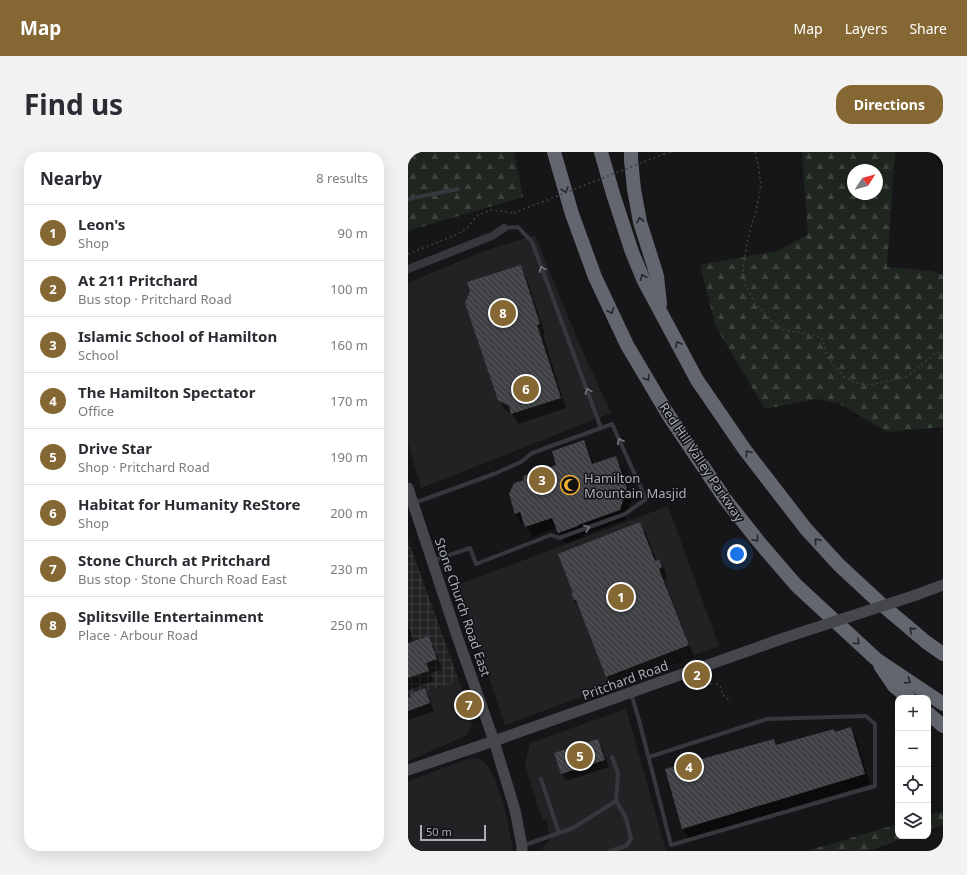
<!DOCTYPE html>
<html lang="en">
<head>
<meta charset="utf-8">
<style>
  body { margin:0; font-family:"Noto Sans",sans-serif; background:#f2f2f3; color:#2b2b33 }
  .controls { position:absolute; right:12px; bottom:12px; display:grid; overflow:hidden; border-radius:8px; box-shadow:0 4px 16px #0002 }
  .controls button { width:36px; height:36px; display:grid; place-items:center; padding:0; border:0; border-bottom:1px solid #e1e1e2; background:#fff; color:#2b2b33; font:20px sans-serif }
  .compass { position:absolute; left:439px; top:12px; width:36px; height:36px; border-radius:50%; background:#fff; box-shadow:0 4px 16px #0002; rotate:54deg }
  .scale { position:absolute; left:12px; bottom:10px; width:66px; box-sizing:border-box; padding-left:4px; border:2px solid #a8adb8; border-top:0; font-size:11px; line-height:14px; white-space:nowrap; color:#a8adb8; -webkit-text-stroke:3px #111113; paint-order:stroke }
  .you { position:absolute; left:329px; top:402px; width:14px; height:14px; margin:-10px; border:3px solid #fff; border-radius:50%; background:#1a73e8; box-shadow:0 0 0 6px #1a73e833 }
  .badge { display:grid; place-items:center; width:26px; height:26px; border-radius:50%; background:#856733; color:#fff; font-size:13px; font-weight:700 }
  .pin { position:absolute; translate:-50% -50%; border:2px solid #fff; box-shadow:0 1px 4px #0006 }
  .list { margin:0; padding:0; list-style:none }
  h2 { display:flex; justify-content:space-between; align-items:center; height:52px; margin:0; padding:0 16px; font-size:17px }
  h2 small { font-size:13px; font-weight:400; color:#7c7c81 }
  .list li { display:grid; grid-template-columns:26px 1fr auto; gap:12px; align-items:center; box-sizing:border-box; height:56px; padding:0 16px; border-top:1px solid #e1e1e2 }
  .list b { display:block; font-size:15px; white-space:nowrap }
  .list p { margin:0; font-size:13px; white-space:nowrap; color:#7c7c81 }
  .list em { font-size:13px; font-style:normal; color:#7c7c81 }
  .icon { flex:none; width:22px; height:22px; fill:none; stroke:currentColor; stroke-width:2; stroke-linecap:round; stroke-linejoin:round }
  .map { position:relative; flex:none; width:535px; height:699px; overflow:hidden; border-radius:16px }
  header { display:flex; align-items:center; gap:24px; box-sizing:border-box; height:56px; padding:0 20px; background:#856733; color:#fff }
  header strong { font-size:19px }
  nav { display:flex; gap:22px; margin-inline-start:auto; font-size:14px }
  .intro { display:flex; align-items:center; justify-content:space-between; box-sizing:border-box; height:96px; padding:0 24px }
  h1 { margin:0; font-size:28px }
  .button { padding:10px 18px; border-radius:16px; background:#856733; color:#fff; font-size:14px; font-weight:700 }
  main { display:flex; gap:24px; padding:0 24px }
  aside { flex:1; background:#fff; border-radius:16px; box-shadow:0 4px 16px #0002 }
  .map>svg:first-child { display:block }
  .built { fill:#222225 }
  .industrial { fill:url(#industrial-grid) }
  .forest { fill:url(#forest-firs); fill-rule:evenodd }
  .shadow { fill:#0007 }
  .building { fill:url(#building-back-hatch) }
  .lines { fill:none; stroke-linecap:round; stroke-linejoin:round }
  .path { stroke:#3d3f44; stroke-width:1.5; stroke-dasharray:2 3; stroke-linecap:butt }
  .service { stroke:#37383d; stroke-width:4 }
  .minor { stroke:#37383d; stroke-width:8 }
  .secondary { stroke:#45474d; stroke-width:11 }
  .motorway { stroke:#63666e; stroke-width:14 }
  .path-bridge { stroke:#3d3f44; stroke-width:1.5; stroke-dasharray:2 3; stroke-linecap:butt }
  .secondary-bridge { stroke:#45474d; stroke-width:11 }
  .oneway { stroke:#26262a }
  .oneway2 { stroke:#757881 }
  .labels { text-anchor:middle; stroke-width:3; stroke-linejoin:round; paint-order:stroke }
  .street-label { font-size:13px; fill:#a8adb8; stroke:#111113 }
  .poi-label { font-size:13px; fill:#a8adb8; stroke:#111113; text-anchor:start }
</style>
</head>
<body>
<header>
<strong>Map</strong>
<nav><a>Map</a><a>Layers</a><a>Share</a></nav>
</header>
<div class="intro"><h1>Find us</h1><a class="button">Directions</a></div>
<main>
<aside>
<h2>Nearby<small>8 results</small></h2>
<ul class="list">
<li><span class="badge">1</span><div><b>Leon's</b><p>Shop</p></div><em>90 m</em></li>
<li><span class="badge">2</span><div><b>At 211 Pritchard</b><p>Bus stop · Pritchard Road</p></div><em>100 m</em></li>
<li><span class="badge">3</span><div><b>Islamic School of Hamilton</b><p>School</p></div><em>160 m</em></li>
<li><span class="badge">4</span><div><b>The Hamilton Spectator</b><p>Office</p></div><em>170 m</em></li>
<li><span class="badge">5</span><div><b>Drive Star</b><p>Shop · Pritchard Road</p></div><em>190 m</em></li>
<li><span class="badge">6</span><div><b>Habitat for Humanity ReStore</b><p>Shop</p></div><em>200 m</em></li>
<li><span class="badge">7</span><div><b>Stone Church at Pritchard</b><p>Bus stop · Stone Church Road East</p></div><em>230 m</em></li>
<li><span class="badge">8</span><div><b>Splitsville Entertainment</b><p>Place · Arbour Road</p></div><em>250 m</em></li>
</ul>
</aside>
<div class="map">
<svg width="535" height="699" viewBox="0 0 535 699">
  <defs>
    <pattern id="industrial-grid" width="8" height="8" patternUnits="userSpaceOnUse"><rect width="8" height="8" fill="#222225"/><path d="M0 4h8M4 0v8" fill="none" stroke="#3f3f43"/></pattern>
    <pattern id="forest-firs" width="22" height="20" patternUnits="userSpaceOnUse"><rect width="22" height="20" fill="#1e261f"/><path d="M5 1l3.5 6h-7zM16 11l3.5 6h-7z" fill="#3c433d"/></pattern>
    <pattern id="building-back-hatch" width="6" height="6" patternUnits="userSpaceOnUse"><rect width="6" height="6" fill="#404145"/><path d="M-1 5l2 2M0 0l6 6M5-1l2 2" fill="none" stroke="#595a5e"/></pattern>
  </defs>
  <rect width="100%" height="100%" fill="#161618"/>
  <g class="built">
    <path d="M127,83l43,106 33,72 -190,75 -13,-45v-160l76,-32z"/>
    <path d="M260,354l51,140 -214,79 -48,-140z"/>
    <path d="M51,529l13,42 -5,12 -59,26v-64z"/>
    <path d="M218,557l40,142h-123v-4l7,-7 -3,-20h-5l-17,-56 5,-21z"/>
    <path d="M63,606l9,1 7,6 6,10 10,26 9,43 1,7h-105v-70z"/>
  </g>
  <path class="industrial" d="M0,388l51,141 -51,16z"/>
  <g class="forest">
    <path d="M0,0h106l9,45 -115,34z"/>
    <path d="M394,0h93l-8,115 46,4 10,4v152l-56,5 -47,-28 -23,-5 -52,10 -49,-82 -16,-62 77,-14 31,-17zM445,18h24v24h-24z"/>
    <path d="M535,659v14l-15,5v-15z"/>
    <path d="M490,672v12h13l-43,15h-61z"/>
  </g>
  <g class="shadow">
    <path d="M527,0h8v17l-8,-14z"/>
    <path d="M112,114l6,10 19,58 -2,1 23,73 -48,16 -5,-9 -8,-5 -6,-10z"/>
    <path d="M176,289l5,10 5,14 22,-7 6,10 10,30 -7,22 -42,15v2l-18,6 -8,-15 -25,9 -7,-14 -3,1 -6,-10 9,-34 33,-15z"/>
    <path d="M232,371l6,10 11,28 2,-1 6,10 2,8 -3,1 30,77 -81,31 -6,-10 -26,-67 -7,-10 -2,-6z"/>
    <path d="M0,473l6,17 14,-5 6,10 8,22 -11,4 3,8 -26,9z"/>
    <path d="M17,538l4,7 5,14 -26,9v-21l5,-1z"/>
    <path d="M442,576l6,10 14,46 -181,55 -6,-10 -16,-59 107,-30 3,6 57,-16 1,3z"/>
    <path d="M190,588l4,8 7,19 -43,14 -4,-7z"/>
  </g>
  <g class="building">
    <path d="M113,113l19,59 -3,1 24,73 -50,16 -2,-8 -11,-6 -33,-97 5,-12 -3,-9z"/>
    <path d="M176,288l8,24 24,-8 11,32 -7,22 -42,15v1l-20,7 -6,-15 -27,9 -5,-15 -5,2 -6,-20 5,-11 10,-3 -1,-4 33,-11 -4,-14z"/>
    <path d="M232,370l15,39 4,-2 3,8 -3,2 30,76 -83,32 -30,-77h-2l-3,-6 2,-1 -15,-39z"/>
    <path d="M21,484l8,23 -11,4 3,8 -21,7v-35z"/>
    <path d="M17,536l5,15 -22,8v-13l3,-1 -1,-3z"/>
    <path d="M443,575l14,47 -183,55 -17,-60 109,-30 2,6 58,-16 1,3z"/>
    <path d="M190,587l7,21 -44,14 -7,-21z"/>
  </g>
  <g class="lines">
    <g class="path">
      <path d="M347,0l3,12 3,21 -5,26 -8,27 -5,30 2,17 10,18 13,14 13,12 40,8 2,3 4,16 6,9 11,12 12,6 14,2 36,-8 11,-8 17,-15 9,-2"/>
      <path d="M256,2l8,-2"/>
      <path d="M0,102l48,-19 11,-7 11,-13 13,-5 23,3"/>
      <path d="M289,527c5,6 12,5 20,5l4,3 1,7 9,8"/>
    </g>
    <g class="service">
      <path d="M0,47l50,-10"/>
      <path d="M96,76l14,-1 14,15 69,186"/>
      <path d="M6,351l80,-29 27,-12 11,-9 80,-29 34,75 -21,15 -66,24 -8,-3 -75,29 -6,-16 -38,13"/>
      <path d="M223,541l8,27 32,125 204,-59v-62l-9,-8 -99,3 -118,38"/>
      <path d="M133,627l18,54"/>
      <path d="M114,694l51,-18 43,-27 2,-28 -6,-16"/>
      <path d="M202,699l16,-5 5,-7 -5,-21 -10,-17"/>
    </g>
    <path class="minor" d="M0,117l84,-33 12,-8"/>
    <g class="secondary">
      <path d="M0,336l49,148 37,105 21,69 7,36v5"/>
      <path d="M508,443l27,-10"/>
      <path d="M0,618l86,-29 290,-103"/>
    </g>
    <g class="motorway">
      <path d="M146,0l18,62 23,63 32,68 42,71 56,83 34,43 37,43 80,74 67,45"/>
      <path d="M193,0l12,42 19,58 12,29 53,99 48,70 61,79 33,36 42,39 45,38 17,12"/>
      <path d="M223,0v8l3,29 6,33 17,54 3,28"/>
      <path d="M472,513l14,21 15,12"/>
      <path d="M520,561l15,13"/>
    </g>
    <path class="path-bridge" d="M106,61l150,-59"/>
    <path class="secondary-bridge" d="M376,486l132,-43"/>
  </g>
  <defs><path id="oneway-chevron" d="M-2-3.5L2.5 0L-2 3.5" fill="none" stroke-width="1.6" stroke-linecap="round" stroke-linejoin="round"/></defs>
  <g class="oneway">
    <use href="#oneway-chevron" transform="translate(157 38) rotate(74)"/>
    <use href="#oneway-chevron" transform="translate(232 68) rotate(-103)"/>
    <use href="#oneway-chevron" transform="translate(235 125) rotate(-114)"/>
    <use href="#oneway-chevron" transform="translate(203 159) rotate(65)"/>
    <use href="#oneway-chevron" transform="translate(270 192) rotate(-118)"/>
    <use href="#oneway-chevron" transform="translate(239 226) rotate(59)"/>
    <use href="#oneway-chevron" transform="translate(340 301) rotate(-127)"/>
    <use href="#oneway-chevron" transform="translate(348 387) rotate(51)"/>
    <use href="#oneway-chevron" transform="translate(409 389) rotate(-132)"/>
    <use href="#oneway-chevron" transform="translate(504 478) rotate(-140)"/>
    <use href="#oneway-chevron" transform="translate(449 490) rotate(43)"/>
    <use href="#oneway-chevron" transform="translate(500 529) rotate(35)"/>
  </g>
  <g class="oneway2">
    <use href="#oneway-chevron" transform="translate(134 117) rotate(-110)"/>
    <use href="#oneway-chevron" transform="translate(180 239) rotate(-110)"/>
    <use href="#oneway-chevron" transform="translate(212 289) rotate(-115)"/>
    <use href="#oneway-chevron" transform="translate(179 376) rotate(-20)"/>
  </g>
  <defs>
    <g id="mosque-ring" transform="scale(1)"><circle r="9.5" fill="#111113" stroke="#f2b134" stroke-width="1.5"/><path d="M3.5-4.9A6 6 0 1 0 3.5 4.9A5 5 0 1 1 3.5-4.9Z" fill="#f2b134"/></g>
  </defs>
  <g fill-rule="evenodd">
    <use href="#mosque-ring" x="162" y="333"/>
  </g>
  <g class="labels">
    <g class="street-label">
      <text transform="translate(294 310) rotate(56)" y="5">Red Hill Valley Parkway</text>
      <text transform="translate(55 455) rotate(71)" y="5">Stone Church Road East</text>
      <text transform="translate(217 528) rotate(-20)" y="5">Pritchard Road</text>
    </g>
    <g class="poi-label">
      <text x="176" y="331">Hamilton<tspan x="176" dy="15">Mountain Masjid</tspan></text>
    </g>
  </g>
</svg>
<div class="controls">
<button>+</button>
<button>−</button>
<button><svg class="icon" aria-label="locate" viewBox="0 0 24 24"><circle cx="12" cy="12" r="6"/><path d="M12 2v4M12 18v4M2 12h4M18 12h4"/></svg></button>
<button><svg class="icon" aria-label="layers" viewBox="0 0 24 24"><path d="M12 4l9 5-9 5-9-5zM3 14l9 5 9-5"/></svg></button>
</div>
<svg class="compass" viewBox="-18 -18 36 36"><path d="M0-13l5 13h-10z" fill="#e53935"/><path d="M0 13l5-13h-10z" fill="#7c7c81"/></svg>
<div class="scale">50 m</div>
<div class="you"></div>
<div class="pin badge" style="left:213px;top:445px">1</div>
<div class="pin badge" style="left:289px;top:523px">2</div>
<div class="pin badge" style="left:134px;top:328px">3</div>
<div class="pin badge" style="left:281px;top:615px">4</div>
<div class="pin badge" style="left:172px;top:604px">5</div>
<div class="pin badge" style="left:118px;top:237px">6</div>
<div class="pin badge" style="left:61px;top:553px">7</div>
<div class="pin badge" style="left:95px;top:161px">8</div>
</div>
</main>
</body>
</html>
